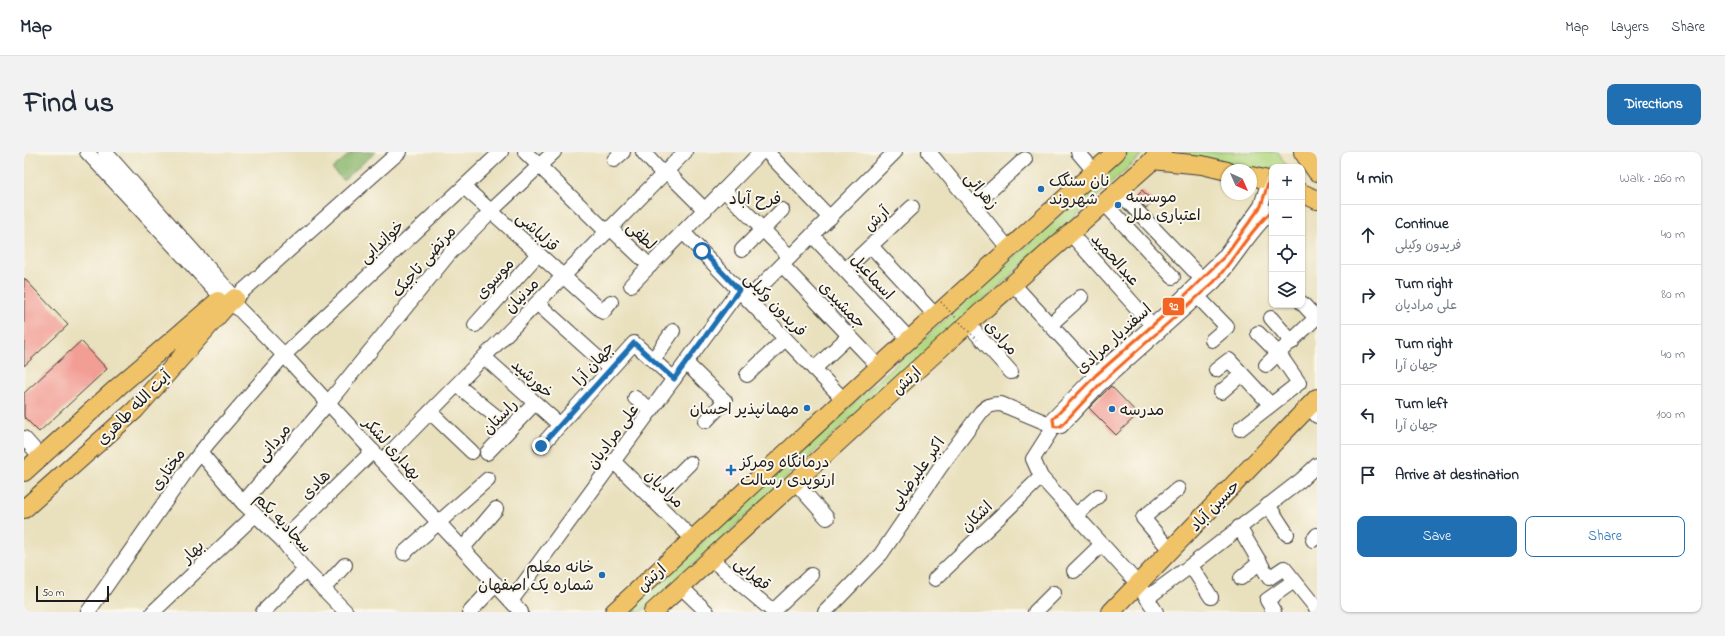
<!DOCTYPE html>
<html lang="en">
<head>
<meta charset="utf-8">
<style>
  body { margin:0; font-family:"Indie Flower","Playpen Sans Arabic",sans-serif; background:#f2f2f3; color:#1f2937 }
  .controls { position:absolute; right:12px; top:12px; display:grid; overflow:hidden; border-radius:8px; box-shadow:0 1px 3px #0004 }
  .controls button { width:36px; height:36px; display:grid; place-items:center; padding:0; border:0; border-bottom:1px solid #e0e1e3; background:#fff; color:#1f2937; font:20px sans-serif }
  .compass { position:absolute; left:1197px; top:12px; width:36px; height:36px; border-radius:50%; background:#fff; box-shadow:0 1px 3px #0004; rotate:135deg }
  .scale { position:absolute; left:12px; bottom:10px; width:73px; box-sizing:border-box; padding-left:4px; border:2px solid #1c1c1c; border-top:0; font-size:11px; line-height:14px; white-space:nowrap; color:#1c1c1c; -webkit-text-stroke:3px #fbf7ec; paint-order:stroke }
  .stop { position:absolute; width:12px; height:12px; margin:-9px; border:3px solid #1f6fb2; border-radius:50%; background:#fff }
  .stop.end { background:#1f6fb2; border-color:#fff; box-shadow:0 1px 4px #0008 }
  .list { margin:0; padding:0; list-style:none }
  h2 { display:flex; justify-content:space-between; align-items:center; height:52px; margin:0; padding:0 16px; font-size:17px }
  h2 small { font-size:13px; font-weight:400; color:#747a83 }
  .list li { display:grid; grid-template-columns:26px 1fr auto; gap:12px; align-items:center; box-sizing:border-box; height:60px; padding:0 16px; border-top:1px solid #e0e1e3 }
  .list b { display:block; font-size:15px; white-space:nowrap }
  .list p { margin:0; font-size:13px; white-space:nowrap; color:#747a83 }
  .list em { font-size:13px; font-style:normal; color:#747a83 }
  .actions { display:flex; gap:8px; padding:12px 16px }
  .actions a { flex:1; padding:9px 0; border:1px solid #1f6fb2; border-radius:8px; text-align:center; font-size:14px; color:#1f6fb2 }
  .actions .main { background:#1f6fb2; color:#fff }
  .icon { flex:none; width:22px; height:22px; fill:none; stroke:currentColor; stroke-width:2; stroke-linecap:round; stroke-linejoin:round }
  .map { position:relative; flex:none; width:1293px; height:460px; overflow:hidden; border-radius:8px }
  header { display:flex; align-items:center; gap:24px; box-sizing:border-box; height:56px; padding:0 20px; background:#fff; border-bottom:1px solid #e0e1e3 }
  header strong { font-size:19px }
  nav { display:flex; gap:22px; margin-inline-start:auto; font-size:14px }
  .intro { display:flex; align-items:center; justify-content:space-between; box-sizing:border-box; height:96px; padding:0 24px }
  h1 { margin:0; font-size:28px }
  .button { padding:10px 18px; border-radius:8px; background:#1f6fb2; color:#fff; font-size:14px; font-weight:700 }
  main { display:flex; gap:24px; padding:0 24px }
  aside { flex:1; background:#fff; border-radius:8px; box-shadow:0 1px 3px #0004 }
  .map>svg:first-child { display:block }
  .built { fill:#f6d1c6 }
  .green { fill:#b2d882; stroke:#677a4f }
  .forest { fill:#8db870; stroke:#546a46 }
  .building { fill:#f29e95 }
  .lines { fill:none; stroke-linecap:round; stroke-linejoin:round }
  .minor-casing { stroke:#3b3934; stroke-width:16 }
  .major-casing { stroke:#3b3934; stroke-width:20 }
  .minor { stroke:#fff; stroke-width:14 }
  .major { stroke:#f1c369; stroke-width:18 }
  .path-bridge { stroke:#3b3934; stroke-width:1.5; stroke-dasharray:1 3; stroke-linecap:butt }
  .bus-1-casing { stroke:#fbf7ec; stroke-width:6 }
  .bus-1 { stroke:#f26522; stroke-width:3 }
  .route { stroke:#1f6fb2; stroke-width:5 }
  .poi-dot { fill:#1f6fb2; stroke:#fbf7ec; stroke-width:1.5 }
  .labels { text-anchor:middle; stroke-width:4; stroke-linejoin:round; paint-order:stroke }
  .poi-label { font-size:16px; fill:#1c1c1c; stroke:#fbf7ec; text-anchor:start }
  .street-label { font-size:16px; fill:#1c1c1c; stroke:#fbf7ec }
  .neighbourhood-label { font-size:17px; fill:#1c1c1c; stroke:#fbf7ec }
  .line-badge { stroke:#fbf7ec; stroke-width:1.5 }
  .badge-label { font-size:11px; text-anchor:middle; font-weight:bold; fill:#fff }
</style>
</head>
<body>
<header>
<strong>Map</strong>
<nav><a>Map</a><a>Layers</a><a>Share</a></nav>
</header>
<div class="intro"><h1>Find us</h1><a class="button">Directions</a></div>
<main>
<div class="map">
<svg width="1293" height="460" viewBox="0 0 1293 460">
  <rect width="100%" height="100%" fill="#fbf7ec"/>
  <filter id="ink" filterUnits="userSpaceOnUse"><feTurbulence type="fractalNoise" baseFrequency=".025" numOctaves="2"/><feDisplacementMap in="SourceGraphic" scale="8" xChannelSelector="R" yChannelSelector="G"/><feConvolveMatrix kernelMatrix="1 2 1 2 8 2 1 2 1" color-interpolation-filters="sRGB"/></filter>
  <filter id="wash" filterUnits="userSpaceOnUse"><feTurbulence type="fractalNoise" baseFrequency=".012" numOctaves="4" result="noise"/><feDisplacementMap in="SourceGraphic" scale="16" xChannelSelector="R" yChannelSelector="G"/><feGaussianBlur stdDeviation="0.9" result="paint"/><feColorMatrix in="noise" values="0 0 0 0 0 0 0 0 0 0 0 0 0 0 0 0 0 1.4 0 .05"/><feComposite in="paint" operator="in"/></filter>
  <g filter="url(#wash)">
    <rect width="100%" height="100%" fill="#e9e0bd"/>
    <path class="built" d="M706,304l14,17 -12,10 -15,-17z"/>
    <g class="green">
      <path d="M1106,0h15l-222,205 -38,29 -223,208 -21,18h-13l119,-112z"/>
      <path d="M1155,0h99l9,15h-15v7l-94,-21z"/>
    </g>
    <path class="forest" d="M328,0h24l-33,28 -11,-11z"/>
    <g id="blocks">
      <g class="building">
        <path d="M1118,38l11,12 -7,6 -11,-11z"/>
        <path d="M0,126l44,47 -44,41z"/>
        <path d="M57,189l26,28 -68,63 -15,-15v-24z"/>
        <path d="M1087,234l27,28 -22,21 -27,-27z"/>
      </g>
    </g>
  </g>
  <g filter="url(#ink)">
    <use href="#blocks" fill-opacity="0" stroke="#3b3934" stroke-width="1"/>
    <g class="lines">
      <g class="minor-casing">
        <g id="minor">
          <path d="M63,0l141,152 10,4 46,47 237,257"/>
          <path d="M81,0l130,146"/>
          <path d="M501,0l82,80"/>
          <path d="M619,0l20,22"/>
          <path d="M743,0l63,66"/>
          <path d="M905,0l80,97"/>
          <path d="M1054,0l16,19"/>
          <path d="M590,8l9,-8"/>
          <path d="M642,19l39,39"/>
          <path d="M1245,28l-8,26 -37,51 -54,53 -74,65 -43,44 1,7 3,1 4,-1 38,-41 115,-103c21,-23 35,-51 58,-71"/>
          <path d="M440,35l139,125 8,-10"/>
          <path d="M700,38l66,67"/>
          <path d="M1093,38l85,89"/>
          <path d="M1080,51l69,74"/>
          <path d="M949,54l52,-47"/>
          <path d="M586,76l40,38"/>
          <path d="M659,80l161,168"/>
          <path d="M1046,81l82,92"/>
          <path d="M788,83l98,105"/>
          <path d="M847,94l65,70"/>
          <path d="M718,98l40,-40"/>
          <path d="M758,113l97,102"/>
          <path d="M821,118l67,-63"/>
          <path d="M989,132l83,91"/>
          <path d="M607,133l130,-133"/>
          <path d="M1174,145l29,30 -15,13"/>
          <path d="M211,146l164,-146"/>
          <path d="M724,147l147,-147"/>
          <path d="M513,151l73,66"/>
          <path d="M1278,151l14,15"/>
          <path d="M1247,166l21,24"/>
          <path d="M944,172l43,48"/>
          <path d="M451,173l63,-71"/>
          <path d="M1026,173l31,-28"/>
          <path d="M460,205l76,68"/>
          <path d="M629,208l20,-29"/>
          <path d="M662,211l39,38 -19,20"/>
          <path d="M1242,213l51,-48"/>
          <path d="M790,217l35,-33"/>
          <path d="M1192,218l13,-10 41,44"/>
          <path d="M723,223l38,-36"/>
          <path d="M433,233l41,33"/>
          <path d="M1197,240l21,-18"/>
          <path d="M611,246l17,12"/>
          <path d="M1285,254l8,10"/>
          <path d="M406,260l42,40"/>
          <path d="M1216,277l59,-46 -20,-29 -21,-21"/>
          <path d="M0,286l17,19"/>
          <path d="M517,294l93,-103 40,36"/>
          <path d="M176,300l43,51 39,37 23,30 41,42"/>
          <path d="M463,301l48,-50"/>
          <path d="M358,309l303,-309"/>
          <path d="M590,310l79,77"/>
          <path d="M771,330l32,36"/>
          <path d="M629,348l37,-37"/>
          <path d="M219,351l85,-100 120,-148 43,-44 63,-59"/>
          <path d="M1244,353l19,29"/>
          <path d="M1052,363l22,-19"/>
          <path d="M1215,375l30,51 15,-10 33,41"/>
          <path d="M258,388l91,-89"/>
          <path d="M1289,388l4,-5"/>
          <path d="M439,396l33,-39"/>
          <path d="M1146,398l-27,-32 35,-29"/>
          <path d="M380,401l84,-74"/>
          <path d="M687,407l63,53"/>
          <path d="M1167,414l20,31"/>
          <path d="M1050,419l28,-27"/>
          <path d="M1217,426l19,-16"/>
          <path d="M911,427l106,-102"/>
          <path d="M657,435l26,25"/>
          <path d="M299,437l22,-24"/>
          <path d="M1123,446l38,-28 116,-90 16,-15"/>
          <path d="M487,449l228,-311"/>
          <path d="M749,459l38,-36"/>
          <path d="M64,460l102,-146 18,-23 76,-88 217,-203"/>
          <path d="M129,460l102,-97"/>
          <path d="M239,460l42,-42"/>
          <path d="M446,460l26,-28"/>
          <path d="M801,460l56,-58 60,-88 40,-54c6,-6 10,-8 20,-8l53,22 -21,33 8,18 97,107 18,28"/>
          <path d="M1011,460l19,-19"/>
          <path d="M1250,460l-7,-12 27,-19"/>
        </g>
      </g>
      <g class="major-casing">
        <g id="major">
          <path d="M1279,0l14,20"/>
          <path d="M1128,8l50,5 25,6"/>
          <path d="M1227,24l21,5"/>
          <path d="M1278,41l15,7"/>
          <path d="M0,320l95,-86 99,-85"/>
          <path d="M0,357l111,-99 93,-106 7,-6"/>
          <path d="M590,460l265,-245 237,-215"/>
          <path d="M629,460l291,-267 218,-193"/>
          <path d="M1087,460l206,-214"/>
        </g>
      </g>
      <use href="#minor" class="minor"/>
      <use href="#major" class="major"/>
      <path class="path-bridge" d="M917,150l36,38"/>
      <g class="bus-1-casing">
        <path id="bus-1" d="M1245,28l-8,26 -37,51 -54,53 -74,65 -43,44 1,7 3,1 4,-1 38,-41 115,-103c21,-23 35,-51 58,-71"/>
      </g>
      <use href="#bus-1" class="bus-1"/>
    </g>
  </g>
  <g class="lines" filter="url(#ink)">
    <path class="route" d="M517,294l93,-103 40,36 65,-89 -37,-39"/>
  </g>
  <g class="poi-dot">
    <circle cx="1017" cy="37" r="4"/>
    <circle cx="1094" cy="53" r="4"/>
    <circle cx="783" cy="256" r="4"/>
    <circle cx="1088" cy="257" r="4"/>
    <path d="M705 312h4v4h4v4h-4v4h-4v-4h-4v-4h4z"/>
    <circle cx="578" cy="423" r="4"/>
  </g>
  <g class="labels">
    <g class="poi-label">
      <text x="1025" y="34">نان سنگک<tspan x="1025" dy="18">شهروند</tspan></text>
      <text x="1102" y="50">موسسه<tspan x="1102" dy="18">اعتباری ملل</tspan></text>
      <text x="775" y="262" text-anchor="end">مهمانپذیر احسان</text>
      <text x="1096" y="263">مدرسه</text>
      <text x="716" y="315">درمانگاه ومرکز<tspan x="716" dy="18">ارتوپدی رسالت</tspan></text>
      <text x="570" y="420" text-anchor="end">خانه معلم<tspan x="570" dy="18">شماره یک اصفهان</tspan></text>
    </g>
    <g class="street-label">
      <text transform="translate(958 38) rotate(50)" y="6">زهرائی</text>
      <text transform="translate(852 66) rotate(-43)" y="6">آرش</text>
      <text transform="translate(514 79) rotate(42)" y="6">قزلباشی</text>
      <text transform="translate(618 83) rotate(44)" y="6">لطفی</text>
      <text transform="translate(357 89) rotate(-43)" y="6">خواندابی</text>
      <text transform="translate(1092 107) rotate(48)" y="6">عبدالحمید</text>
      <text transform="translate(399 109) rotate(-49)" y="6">مرتضی تاجیک</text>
      <text transform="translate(849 124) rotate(47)" y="6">اسماعیل</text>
      <text transform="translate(470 126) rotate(-48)" y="6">موسوی</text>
      <text transform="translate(497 143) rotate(-46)" y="6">مدنیان</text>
      <text transform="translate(752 152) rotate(46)" y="6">فریدون وکیلی</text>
      <text transform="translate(819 152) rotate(46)" y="6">جمشیدی</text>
      <text transform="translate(978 185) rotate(48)" y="6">مرادی</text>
      <text transform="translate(1089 186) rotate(-42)" y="6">اسفندیار مرادی</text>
      <text transform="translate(569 211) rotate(-48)" y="6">جهان آرا</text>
      <text transform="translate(509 226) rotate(42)" y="6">خورشید</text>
      <text transform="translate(882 228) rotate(-43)" y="6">ارتش</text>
      <text transform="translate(109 255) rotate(-45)" y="6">آیت الله طاهری</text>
      <text transform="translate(475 264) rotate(-46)" y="6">راستان</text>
      <text transform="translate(588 284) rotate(-54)" y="6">علی مرادیان</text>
      <text transform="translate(249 290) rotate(-50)" y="6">مردانی</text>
      <text transform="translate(369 296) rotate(48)" y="6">بهداری لشکر</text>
      <text transform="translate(143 317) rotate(-54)" y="6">مختاری</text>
      <text transform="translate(892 321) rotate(-55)" y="6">اکبر علیرضایی</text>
      <text transform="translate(291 332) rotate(-45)" y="6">هادی</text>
      <text transform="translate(641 336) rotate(44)" y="6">مرادیان</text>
      <text transform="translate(1190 353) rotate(-46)" y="6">حسین آباد</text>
      <text transform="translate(952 364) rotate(-44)" y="6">اشکان</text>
      <text transform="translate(260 370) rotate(47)" y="6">سجادیه یکم</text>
      <text transform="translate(168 399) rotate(-44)" y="6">بهار</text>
      <text transform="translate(729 421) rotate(41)" y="6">قهرایی</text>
      <text transform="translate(627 425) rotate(-43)" y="6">ارتش</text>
    </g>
    <g class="neighbourhood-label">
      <text x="731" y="52">فرح آباد</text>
    </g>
  </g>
  <rect class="line-badge" x="1138" y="145" width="23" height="19" rx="4" fill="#f26522"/>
  <g class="badge-label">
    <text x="1150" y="158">92</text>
  </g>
</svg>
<div class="controls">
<button>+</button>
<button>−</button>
<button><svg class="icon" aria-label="locate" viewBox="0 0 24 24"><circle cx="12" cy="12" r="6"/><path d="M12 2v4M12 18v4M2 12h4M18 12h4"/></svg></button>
<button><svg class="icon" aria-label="layers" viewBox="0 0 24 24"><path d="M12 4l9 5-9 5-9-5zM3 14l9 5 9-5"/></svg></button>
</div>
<svg class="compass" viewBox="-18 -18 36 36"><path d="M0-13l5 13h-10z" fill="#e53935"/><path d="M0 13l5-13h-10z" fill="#747a83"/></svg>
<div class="scale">50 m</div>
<div class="stop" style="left:678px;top:99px"></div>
<div class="stop end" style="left:517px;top:294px"></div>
</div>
<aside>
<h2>4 min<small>Walk · 260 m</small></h2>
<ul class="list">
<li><svg class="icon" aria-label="ahead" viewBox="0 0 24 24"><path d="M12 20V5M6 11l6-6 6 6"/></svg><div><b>Continue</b><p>فریدون وکیلی</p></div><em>40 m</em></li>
<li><svg class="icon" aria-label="right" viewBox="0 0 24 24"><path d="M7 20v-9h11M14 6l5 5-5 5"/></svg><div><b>Turn right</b><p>علی مرادیان</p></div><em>80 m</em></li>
<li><svg class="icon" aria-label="right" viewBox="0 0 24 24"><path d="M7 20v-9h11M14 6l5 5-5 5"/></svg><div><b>Turn right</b><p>جهان آرا</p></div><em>40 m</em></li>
<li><svg class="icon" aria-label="left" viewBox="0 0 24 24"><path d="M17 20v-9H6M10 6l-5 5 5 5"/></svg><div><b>Turn left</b><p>جهان آرا</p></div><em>100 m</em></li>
<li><svg class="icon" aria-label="arrive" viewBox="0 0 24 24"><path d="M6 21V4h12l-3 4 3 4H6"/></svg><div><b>Arrive at destination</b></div></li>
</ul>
<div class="actions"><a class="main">Save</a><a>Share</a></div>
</aside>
</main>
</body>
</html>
